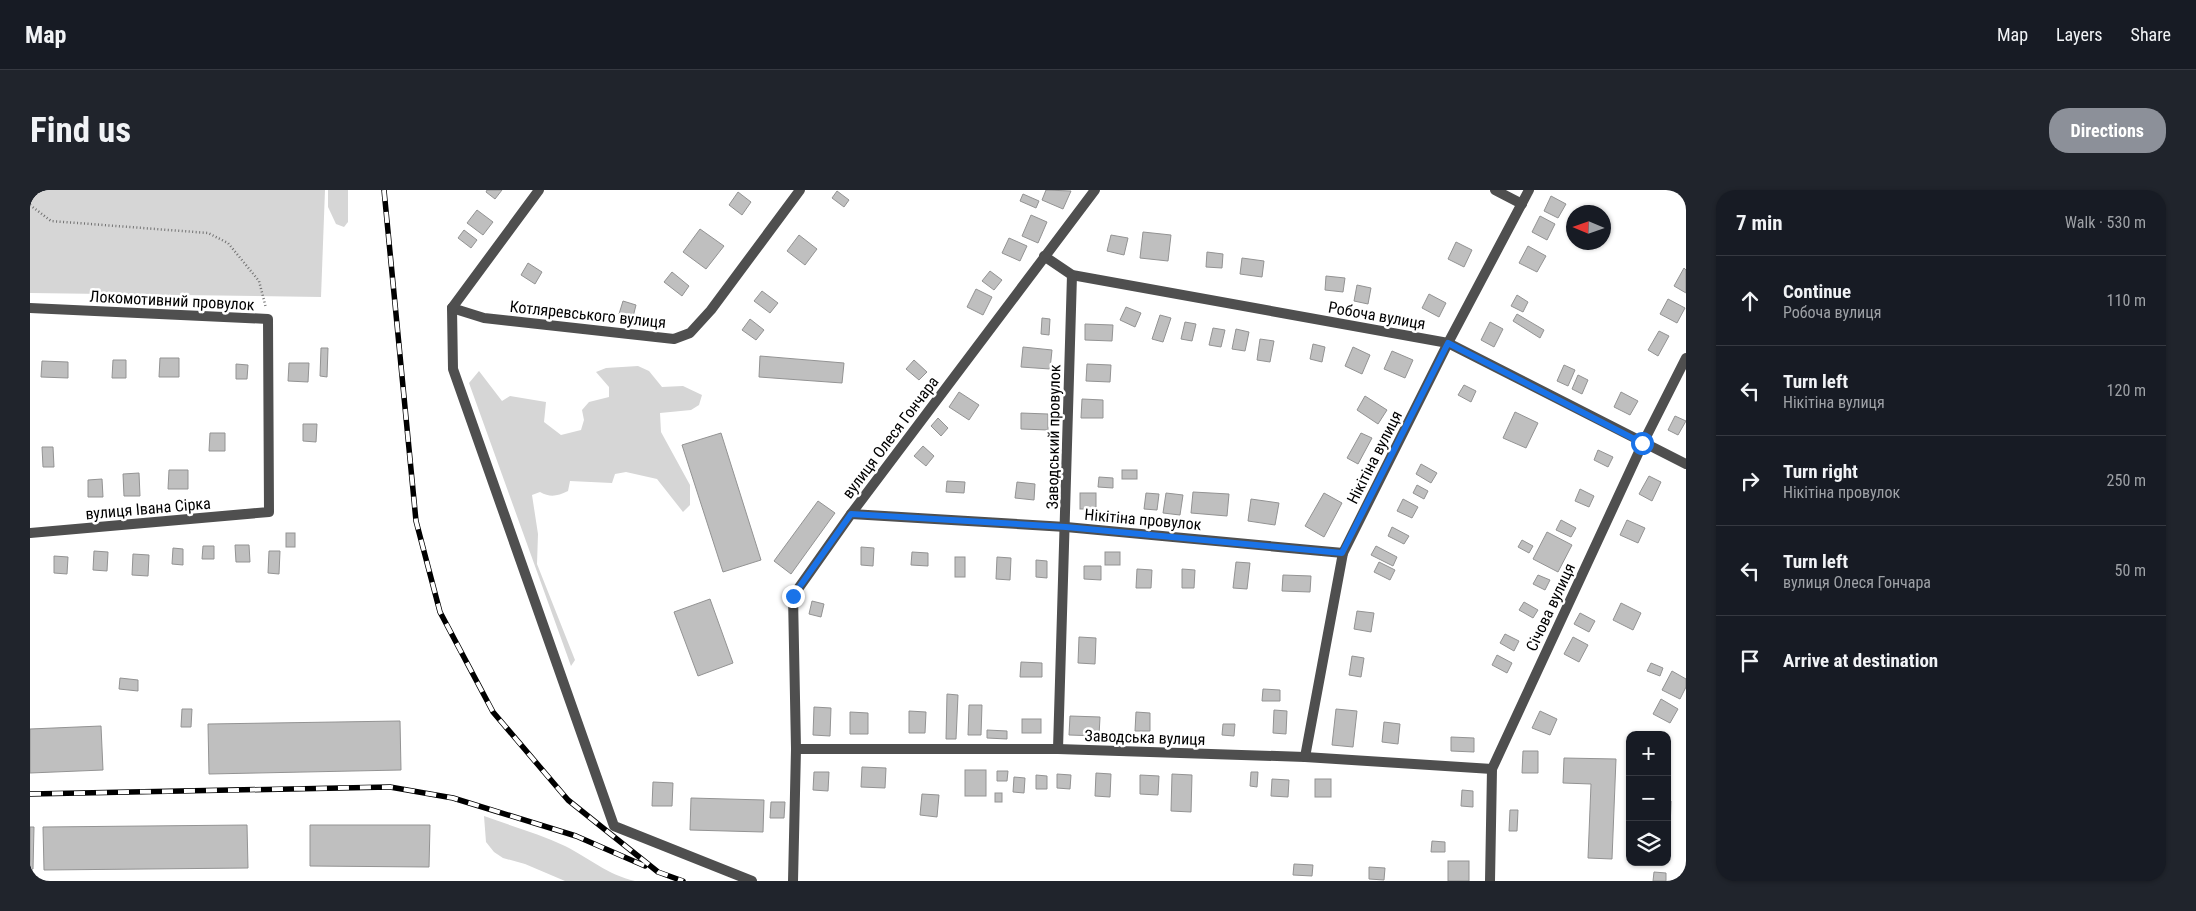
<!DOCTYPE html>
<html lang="en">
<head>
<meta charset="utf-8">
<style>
  body { margin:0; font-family:"Roboto Condensed",sans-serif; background:#20242c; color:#f1f3f6 }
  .controls { position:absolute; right:15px; bottom:15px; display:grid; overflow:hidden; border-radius:10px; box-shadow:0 1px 4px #0004 }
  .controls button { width:45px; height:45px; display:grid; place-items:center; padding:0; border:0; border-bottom:1px solid #363941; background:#171b24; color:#f1f3f6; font:25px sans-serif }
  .compass { position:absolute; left:1536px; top:15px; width:45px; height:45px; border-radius:50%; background:#171b24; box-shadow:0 1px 4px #0004; rotate:272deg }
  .stop { position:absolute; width:15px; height:15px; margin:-11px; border:4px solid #1a73e8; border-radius:50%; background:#fff }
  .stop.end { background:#1a73e8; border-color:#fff; box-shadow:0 1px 5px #0008 }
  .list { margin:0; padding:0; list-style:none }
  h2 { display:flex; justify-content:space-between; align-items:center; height:65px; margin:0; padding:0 20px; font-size:21px }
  h2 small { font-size:16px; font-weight:400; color:#9ea1a6 }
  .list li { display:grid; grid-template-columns:32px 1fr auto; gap:15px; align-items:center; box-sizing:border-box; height:90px; padding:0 20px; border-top:1px solid #363941 }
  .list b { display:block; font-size:19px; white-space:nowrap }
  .list p { margin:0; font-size:16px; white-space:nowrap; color:#9ea1a6 }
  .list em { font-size:16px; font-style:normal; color:#9ea1a6 }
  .icon { flex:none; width:28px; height:28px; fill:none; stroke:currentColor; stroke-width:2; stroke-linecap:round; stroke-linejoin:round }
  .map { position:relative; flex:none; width:1656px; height:691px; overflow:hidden; border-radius:20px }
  header { display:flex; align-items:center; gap:30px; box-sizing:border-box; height:70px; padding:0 25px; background:#171b24; border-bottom:1px solid #363941 }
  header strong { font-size:24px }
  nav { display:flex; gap:28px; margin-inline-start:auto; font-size:18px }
  .intro { display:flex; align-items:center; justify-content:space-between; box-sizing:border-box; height:120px; padding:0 30px }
  h1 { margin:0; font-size:35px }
  .button { padding:12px 22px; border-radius:20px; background:#8c9099; color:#fff; font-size:18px; font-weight:700 }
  main { display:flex; gap:30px; padding:0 30px }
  aside { flex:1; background:#171b24; border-radius:20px; box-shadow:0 1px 4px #0004 }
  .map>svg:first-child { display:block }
  .green { fill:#d6d6d6 }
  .building { fill:#bfbfbf; stroke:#939393 }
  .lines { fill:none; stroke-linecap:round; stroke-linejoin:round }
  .path { stroke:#717171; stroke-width:2.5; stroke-dasharray:1 2.5; stroke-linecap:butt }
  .minor { stroke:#4f4f4f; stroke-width:10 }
  .rail-casing { stroke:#000; stroke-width:5.5 }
  .rail { stroke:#fff; stroke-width:4; stroke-dasharray:11; stroke-linecap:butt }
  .route { stroke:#1a73e8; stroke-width:6 }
  .labels { text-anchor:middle; stroke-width:5; stroke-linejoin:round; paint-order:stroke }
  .street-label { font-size:16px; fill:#000; stroke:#fff }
</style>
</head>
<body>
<header>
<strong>Map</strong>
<nav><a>Map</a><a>Layers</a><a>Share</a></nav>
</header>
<div class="intro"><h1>Find us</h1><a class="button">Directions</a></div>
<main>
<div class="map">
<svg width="1656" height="691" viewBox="0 0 1656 691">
  <rect width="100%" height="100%" fill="#fff"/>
  <g class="green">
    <path d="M0,0h295l-4,107 -291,-4z"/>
    <path d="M298,0h20v32l-4,5 -8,-3 -8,-17z"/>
    <path d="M608,176l11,5 13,16 21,-1 19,9 -3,10 -8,5 -31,3 1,19 29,53v20l-7,7 -26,-33 -31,-7 -11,2 -3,9 -42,-2 -2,10c-11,5 -17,7 -28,1l-8,3 6,39 -1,30 38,96 -4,6 -102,-283 10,-12 23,30 8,-5 36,6 -2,20 17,13 20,-5 3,-10 -2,-10 7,-8 20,-5v-10l-13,-15 10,-4z"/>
    <path d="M454,626c27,10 56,18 81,30 24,12 43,29 70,35h-70l-40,-17 -22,-6 -9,-6 -8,-10z"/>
  </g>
  <g class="building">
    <path d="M457,0h15l-7,9 -9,-7z"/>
    <path d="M1016,0l25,1 -8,18 -21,-9z"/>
    <path d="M807,1l12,9 -5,7 -12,-9z"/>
    <path d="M708,2l13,10 -9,13 -13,-10z"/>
    <path d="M993,4l16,7 -3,7 -16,-7z"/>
    <path d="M1521,6l15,8 -8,14 -14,-7z"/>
    <path d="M447,20l16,12 -10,13 -16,-12z"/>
    <path d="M1001,25l16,7 -9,21 -16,-7z"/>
    <path d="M1510,26l15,8 -8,16 -15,-8z"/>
    <path d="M670,39l24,17 -18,23 -23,-17z"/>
    <path d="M434,40l13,10 -6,8 -13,-10z"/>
    <path d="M1113,42l28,3 -3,26 -28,-3z"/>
    <path d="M769,45l18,14 -12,16 -18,-14z"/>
    <path d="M1081,45l17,3 -4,17 -17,-4z"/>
    <path d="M979,48l18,8 -7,15 -18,-8z"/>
    <path d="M1426,52l16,8 -8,17 -16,-8z"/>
    <path d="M1498,56l18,10 -9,16 -18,-9z"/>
    <path d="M1177,62l16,2 -1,14 -16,-1z"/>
    <path d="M1212,68l22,3 -2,16 -22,-3z"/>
    <path d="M498,73l14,9 -7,12 -14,-9z"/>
    <path d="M1654,78l2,2v23l-12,-7z"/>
    <path d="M960,81l12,9 -8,10 -12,-9z"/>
    <path d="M642,82l17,14 -7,10 -18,-14z"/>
    <path d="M1296,86l19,2 -2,14 -18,-2z"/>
    <path d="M1327,95l14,3 -3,16 -14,-3z"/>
    <path d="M946,99l16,8 -9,18 -16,-8z"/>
    <path d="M732,101l16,12 -8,10 -16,-12z"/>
    <path d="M1399,104l17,9 -7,14 -17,-9z"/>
    <path d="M1487,105l11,7 -5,10 -12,-6z"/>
    <path d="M1638,109l17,9 -8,15 -17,-9z"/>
    <path d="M593,111l13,4 -3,12 -14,-3z"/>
    <path d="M1096,117l15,6 -6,14 -15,-7z"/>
    <path d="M1487,124l27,16 -4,8 -27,-17z"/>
    <path d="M1130,125l11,3 -8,24 -11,-3z"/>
    <path d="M1012,128l8,1 -1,16 -8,-1z"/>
    <path d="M720,129l14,11 -8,10 -14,-10z"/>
    <path d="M1155,132l11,2 -4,17 -11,-2z"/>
    <path d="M1460,132l13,7 -9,18 -13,-7z"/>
    <path d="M1055,134l28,1 -1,16 -27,-1z"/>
    <path d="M1183,138l12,2 -4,17 -12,-2z"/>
    <path d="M1206,139l13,3 -4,19 -13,-2z"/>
    <path d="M1629,141l10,5 -11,20 -10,-6z"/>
    <path d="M1230,149l14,2 -4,21 -13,-2z"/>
    <path d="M1283,154l12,3 -3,15 -12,-3z"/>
    <path d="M993,157l29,3 -2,19 -29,-2z"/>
    <path d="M1323,157l17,8 -8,19 -17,-8z"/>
    <path d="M291,158h7l-1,29 -7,-1z"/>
    <path d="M1362,161l21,9 -8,18 -21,-9z"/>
    <path d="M730,166l84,7 -2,20 -83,-6z"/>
    <path d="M130,168h19v19h-20z"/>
    <path d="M83,170h13v18h-14z"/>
    <path d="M884,170l13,12 -8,8 -13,-11z"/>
    <path d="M12,171l26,1v16l-27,-1z"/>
    <path d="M259,173h20l-1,19 -20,-1z"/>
    <path d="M206,174l12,1 -1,14h-11z"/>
    <path d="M1057,174l24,1 -1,17 -24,-1z"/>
    <path d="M1534,175l11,5 -7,16 -11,-5z"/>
    <path d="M1548,185l10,5 -6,14 -10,-5z"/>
    <path d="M1434,195l12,6 -5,11 -13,-7z"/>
    <path d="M929,202l20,13 -10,15 -20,-13z"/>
    <path d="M1591,202l17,9 -8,14 -16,-8z"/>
    <path d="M1335,206l22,14 -9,14 -21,-14z"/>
    <path d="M1052,209l21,1v18h-22z"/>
    <path d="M1485,222l23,11 -12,25 -23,-10z"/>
    <path d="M991,223l27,1v16l-27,-1z"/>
    <path d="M1645,226l11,5 -8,14 -10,-5z"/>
    <path d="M908,228l10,10 -7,8 -10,-10z"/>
    <path d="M273,234h14l-1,18 -13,-1z"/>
    <path d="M180,243h15v18h-16z"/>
    <path d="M691,243l40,127 -38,12 -41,-127z"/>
    <path d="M1331,243l11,5 -14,26 -11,-6z"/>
    <path d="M893,256l11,10 -8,10 -12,-10z"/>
    <path d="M12,257h11l1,20h-11z"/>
    <path d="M1568,260l15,7 -5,10 -14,-7z"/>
    <path d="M1391,274l16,9 -6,10 -15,-9z"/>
    <path d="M139,280h19v19h-20z"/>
    <rect x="1092" y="280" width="15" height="9"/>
    <path d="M109,283l1,23h-16l-1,-22z"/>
    <path d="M1619,286l12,6 -9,19 -13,-7z"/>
    <path d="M1069,287l14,1v10l-15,-1z"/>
    <path d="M72,289l1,18h-15v-17z"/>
    <path d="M917,291l18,1 -1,11 -18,-1z"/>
    <path d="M987,292l18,2 -1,16 -19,-2z"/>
    <path d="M1387,295l11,6 -4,8 -11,-6z"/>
    <path d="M1550,299l14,7 -5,11 -14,-6z"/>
    <path d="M1163,302l36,2 -2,22 -36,-3z"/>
    <rect x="1050" y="303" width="16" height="16"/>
    <path d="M1116,303l13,1 -2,16 -13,-1z"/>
    <path d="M1136,303l17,2 -3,20 -17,-2z"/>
    <path d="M1294,303l18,10 -18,34 -19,-11z"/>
    <path d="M1221,309l28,4 -4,22 -27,-4z"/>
    <path d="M1373,309l15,8 -6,11 -15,-7z"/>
    <path d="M788,311l17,12 -44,61 -17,-13z"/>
    <path d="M1531,330l15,8 -5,9 -15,-7z"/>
    <path d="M1597,330l18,8 -7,15 -18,-8z"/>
    <path d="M1362,337l17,9 -5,8 -16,-8z"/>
    <path d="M1517,342l25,13 -14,27 -25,-13z"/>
    <rect x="256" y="343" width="9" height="14"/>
    <path d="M1492,350l11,6 -4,7 -11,-6z"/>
    <path d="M205,355h14l1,17h-14z"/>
    <path d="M173,356h11v13h-12z"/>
    <path d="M1346,356l21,11 -4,9 -22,-11z"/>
    <path d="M831,357l13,1 -1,18 -12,-1z"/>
    <path d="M143,358l10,1v16l-11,-1z"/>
    <path d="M64,361l14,1 -1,19 -14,-1z"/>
    <path d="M239,361h11l-1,23 -11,-1z"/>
    <path d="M882,362l16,1v13l-17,-1z"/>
    <rect x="1075" y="362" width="15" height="13"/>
    <path d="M103,364l16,1 -1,21 -16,-1z"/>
    <path d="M24,366l14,1 -1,17 -13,-1z"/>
    <rect x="925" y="367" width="10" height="20"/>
    <path d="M967,367l14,1 -1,22 -14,-1z"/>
    <path d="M1006,370l11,1v17l-11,-1z"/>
    <path d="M1206,372l14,1 -3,26 -14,-1z"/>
    <path d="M1349,372l16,8 -5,10 -16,-8z"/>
    <path d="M1054,376h17v14l-17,-1z"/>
    <path d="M1107,379l15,1 -1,18h-15z"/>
    <path d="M1152,379l13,1 -1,18h-12z"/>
    <path d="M1253,385l28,1 -1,16 -28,-1z"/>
    <path d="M1508,385l12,5 -5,10 -12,-6z"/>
    <path d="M680,409l23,64 -35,13 -24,-64z"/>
    <path d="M782,411l12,3 -3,13 -12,-3z"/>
    <path d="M1494,412l14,8 -5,8 -14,-8z"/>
    <path d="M1591,413l20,10 -8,17 -20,-10z"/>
    <path d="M1327,421l17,2 -3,19 -17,-3z"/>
    <path d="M1550,423l15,8 -6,11 -15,-8z"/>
    <path d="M1475,444l14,7 -5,10 -14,-8z"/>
    <path d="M1049,447l17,1 -1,26 -17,-1z"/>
    <path d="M1543,447l15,8 -9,17 -15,-8z"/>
    <path d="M1467,465l15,8 -5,10 -15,-8z"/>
    <path d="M1322,466l12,2 -3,19 -12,-2z"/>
    <path d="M991,472l21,1v14h-22z"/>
    <path d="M1621,473l12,5 -3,8 -13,-5z"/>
    <path d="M1642,481l14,8v8l-6,12 -18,-9z"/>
    <path d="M90,488l18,2v11l-19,-2z"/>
    <path d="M1233,499l17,1v11h-18z"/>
    <path d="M917,504l11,1 -2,44h-10z"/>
    <path d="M1631,509l17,10 -8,14 -17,-9z"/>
    <path d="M939,515h13l-1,30h-13z"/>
    <path d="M784,517l17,1 -1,28 -17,-1z"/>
    <path d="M152,519h10l-1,18h-10z"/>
    <path d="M1306,519l21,2 -4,36 -21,-2z"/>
    <path d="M1244,520l13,1 -1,23 -13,-1z"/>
    <path d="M879,521l17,1 -1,21h-16z"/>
    <path d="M1510,521l17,8 -7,16 -18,-7z"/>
    <path d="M820,522l18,1v21h-18z"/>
    <path d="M1106,522l14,1v18h-15z"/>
    <path d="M1040,526l30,1 -1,19 -30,-1z"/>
    <rect x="992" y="529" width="19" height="14"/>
    <path d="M370,531l1,49 -192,4 -1,-50z"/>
    <path d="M1354,532l16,2 -2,20 -16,-2z"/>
    <path d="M1193,534h12l-1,12 -12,-1z"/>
    <path d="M71,536l2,44 -73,3v-44z"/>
    <path d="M957,540l20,1v8l-20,-1z"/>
    <path d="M1421,547l23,1v14l-23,-1z"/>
    <path d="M1493,561h15v22h-16z"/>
    <path d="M1534,568l52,1 -4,100 -24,-1 3,-74 -28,-1z"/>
    <path d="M832,577l24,1 -1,20 -24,-1z"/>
    <rect x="935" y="580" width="21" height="26"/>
    <path d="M967,581h11l-1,10h-10z"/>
    <path d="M784,582h15l-1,19 -15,-1z"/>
    <path d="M1221,582h7l-1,15 -7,-1z"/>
    <path d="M1066,583l15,1 -1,23 -15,-1z"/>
    <path d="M1027,584l14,1 -1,14 -13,-1z"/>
    <path d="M1142,584l20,1 -1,37 -20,-1z"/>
    <path d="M1006,585l11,1v13h-11z"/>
    <path d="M1110,585l19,1 -1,19 -18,-1z"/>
    <path d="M984,587l11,1 -1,15 -11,-1z"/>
    <path d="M1242,589l17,1 -1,17 -17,-1z"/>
    <rect x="1285" y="589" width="16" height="18"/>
    <path d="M623,592l20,1 -1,23h-20z"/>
    <path d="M1432,600l11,1v16l-12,-1z"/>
    <rect x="965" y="603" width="7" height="9"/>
    <path d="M892,604l17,1 -2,22 -17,-2z"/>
    <path d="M661,608l73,2 -1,32 -73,-2z"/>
    <path d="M1637,611h4l-1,29h-3z"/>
    <path d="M741,612h14l-1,16h-14z"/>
    <path d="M1480,620h8l-1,21h-8z"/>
    <path d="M217,635l1,43 -204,2 -1,-43z"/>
    <path d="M280,635h120l-1,42 -119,-1z"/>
    <path d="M0,637h4l-1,42h-3z"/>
    <path d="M1402,651l13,1v10h-14z"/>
    <rect x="1418" y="671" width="21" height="20"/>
    <path d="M1264,674l19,1 -1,11 -19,-1z"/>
    <path d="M1339,677l16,1 -1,12 -15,-1z"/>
    <path d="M1624,682l12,1v8h-13z"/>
  </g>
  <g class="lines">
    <path class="path" d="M0,15l21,16 157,12 20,10 31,38 7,27"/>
    <g class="minor">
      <path d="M1465,0l27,14"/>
      <path d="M1014,66l28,19 376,68 238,121"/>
      <path d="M0,118l238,11 1,193 -239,21"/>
      <path d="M422,118l1,61 161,457 138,55"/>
      <path d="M422,118l32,10 190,21 16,-6 21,-23 89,-120"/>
      <path d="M422,118l87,-118"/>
      <path d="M821,324l215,13 277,26"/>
      <path d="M766,559h262l247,8 187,12"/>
      <path d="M1028,559l14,-474"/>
      <path d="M1275,567l38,-204 105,-210 81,-153"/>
      <path d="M763,691l3,-132 -3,-153 58,-82 244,-324"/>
      <path d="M1460,691l2,-112 151,-326 43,-85"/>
    </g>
    <g class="rail-casing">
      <g id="rail">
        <path d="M354,0l32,331 24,91 53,100 75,88 90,72 25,9"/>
        <path d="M0,604l360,-7 63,11 123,38 69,30"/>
      </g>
    </g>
    <use href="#rail" class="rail"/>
  </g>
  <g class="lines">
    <path class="route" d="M763,406l58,-82 215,13 276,26 106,-210 194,100"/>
  </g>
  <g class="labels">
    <g class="street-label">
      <text transform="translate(142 110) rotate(3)" y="6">Локомотивний провулок</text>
      <text transform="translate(558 124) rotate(6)" y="6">Котляревського вулиця</text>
      <text transform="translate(1347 125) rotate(10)" y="6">Робоча вулиця</text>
      <text transform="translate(860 247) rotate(-53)" y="6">вулиця Олеся Гончара</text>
      <text transform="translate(1023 247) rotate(-89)" y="6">Заводський провулок</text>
      <text transform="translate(1344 267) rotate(-63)" y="6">Нікітіна вулиця</text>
      <text transform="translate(118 318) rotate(-5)" y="6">вулиця Івана Сірка</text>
      <text transform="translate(1113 329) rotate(5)" y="6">Нікітіна провулок</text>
      <text transform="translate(1520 417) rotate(-65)" y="6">Січова вулиця</text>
      <text transform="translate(1115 547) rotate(2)" y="6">Заводська вулиця</text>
    </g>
  </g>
</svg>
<div class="controls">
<button>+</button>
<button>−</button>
<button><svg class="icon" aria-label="layers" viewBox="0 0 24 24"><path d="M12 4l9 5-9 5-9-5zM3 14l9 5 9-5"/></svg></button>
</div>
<svg class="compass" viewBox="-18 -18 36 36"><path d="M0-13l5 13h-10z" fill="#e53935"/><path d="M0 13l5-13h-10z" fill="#9ea1a6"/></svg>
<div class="stop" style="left:1612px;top:253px"></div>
<div class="stop end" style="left:763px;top:406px"></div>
</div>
<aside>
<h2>7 min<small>Walk · 530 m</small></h2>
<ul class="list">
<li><svg class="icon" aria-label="ahead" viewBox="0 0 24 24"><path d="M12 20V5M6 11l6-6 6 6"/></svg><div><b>Continue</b><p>Робоча вулиця</p></div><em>110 m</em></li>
<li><svg class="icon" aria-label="left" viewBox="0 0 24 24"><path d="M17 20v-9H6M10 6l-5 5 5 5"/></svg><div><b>Turn left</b><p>Нікітіна вулиця</p></div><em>120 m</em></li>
<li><svg class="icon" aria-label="right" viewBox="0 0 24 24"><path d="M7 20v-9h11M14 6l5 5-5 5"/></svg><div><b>Turn right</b><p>Нікітіна провулок</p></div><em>250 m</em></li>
<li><svg class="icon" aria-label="left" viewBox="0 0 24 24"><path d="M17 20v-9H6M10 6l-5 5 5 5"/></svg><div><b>Turn left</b><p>вулиця Олеся Гончара</p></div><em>50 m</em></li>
<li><svg class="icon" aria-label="arrive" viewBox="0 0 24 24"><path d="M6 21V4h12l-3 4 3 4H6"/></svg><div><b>Arrive at destination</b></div></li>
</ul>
</aside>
</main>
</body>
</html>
